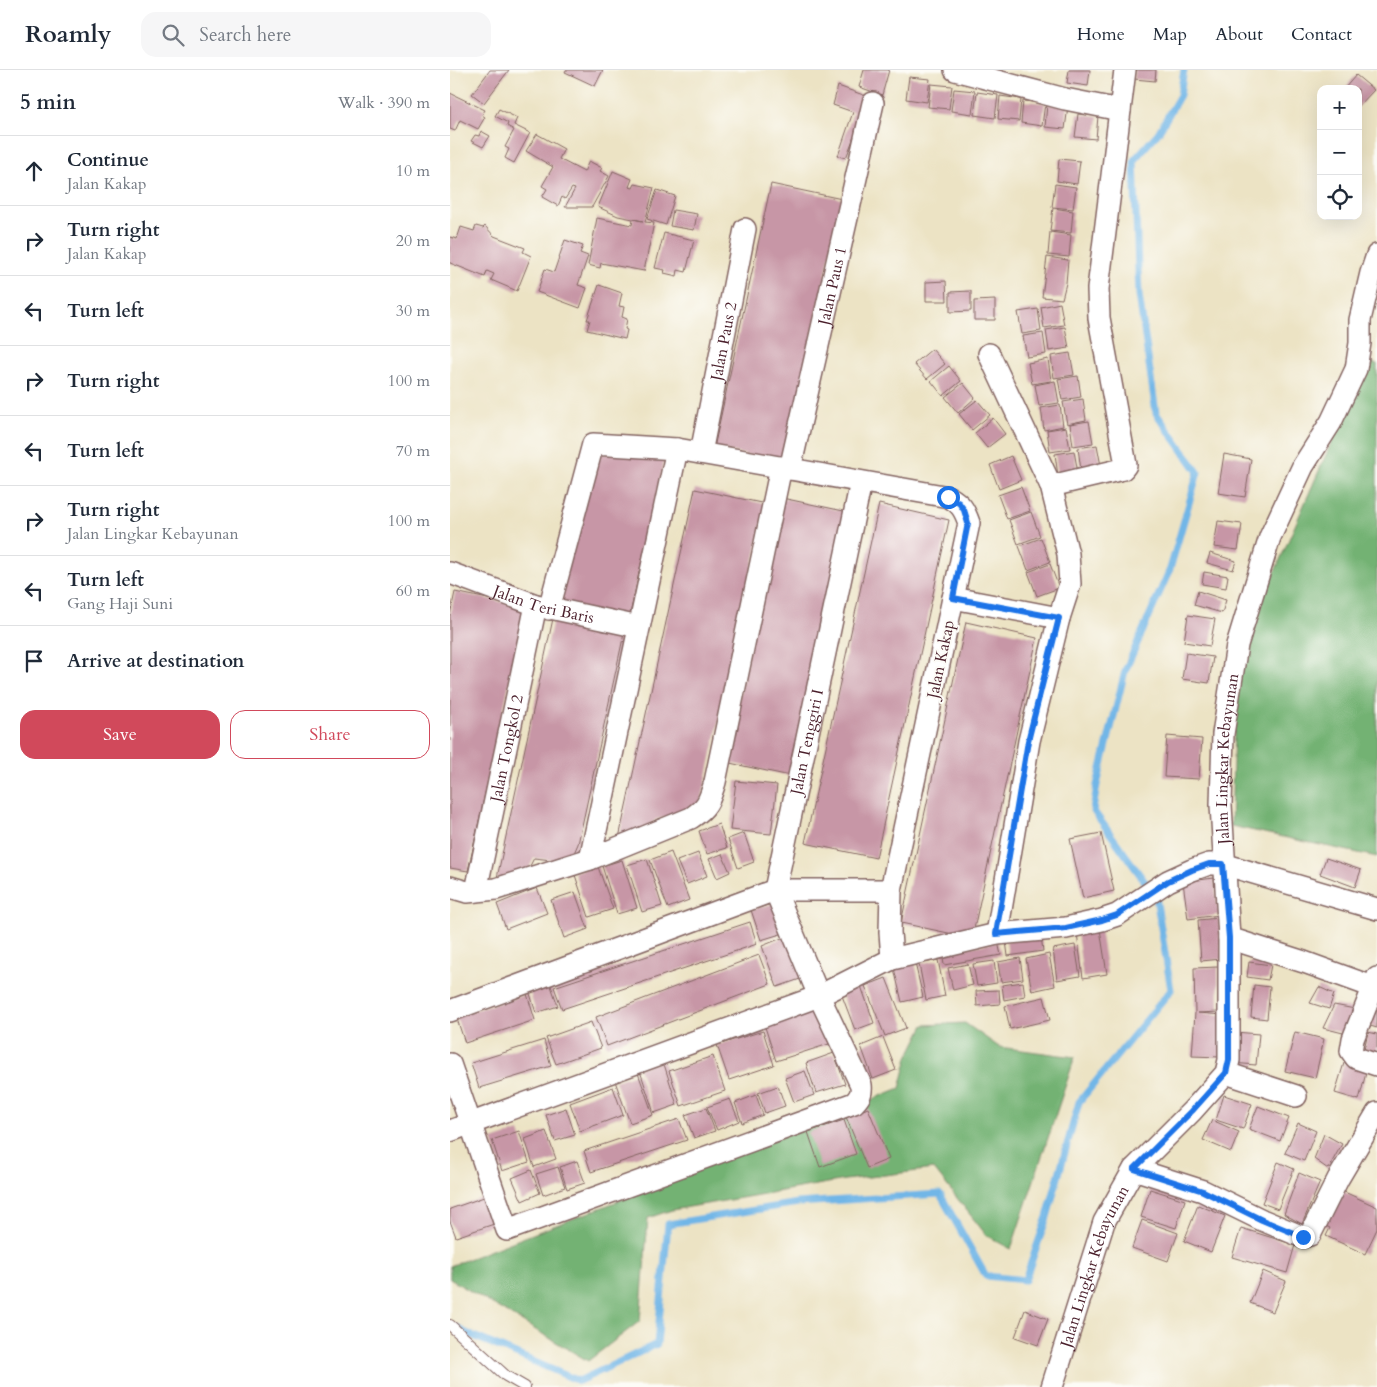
<!DOCTYPE html>
<html lang="en">
<head>
<meta charset="utf-8">
<style>
  body { margin:0; font-family:Cardo,serif; background:#f6f6f7; color:#1f2937 }
  .controls { position:absolute; right:15px; top:15px; display:grid; overflow:hidden; border-radius:10px; box-shadow:0 5px 20px #0002 }
  .controls button { width:45px; height:45px; display:grid; place-items:center; padding:0; border:0; border-bottom:1px solid #e0e1e3; background:#fff; color:#1f2937; font:25px sans-serif }
  .stop { position:absolute; width:15px; height:15px; margin:-11px; border:4px solid #1a73e8; border-radius:50%; background:#fff }
  .stop.end { background:#1a73e8; border-color:#fff; box-shadow:0 1px 5px #0008 }
  .list { margin:0; padding:0; list-style:none }
  h2 { display:flex; justify-content:space-between; align-items:center; height:65px; margin:0; padding:0 20px; font-size:21px }
  h2 small { font-size:16px; font-weight:400; color:#747a83 }
  .list li { display:grid; grid-template-columns:32px 1fr auto; gap:15px; align-items:center; box-sizing:border-box; height:70px; padding:0 20px; border-top:1px solid #e0e1e3 }
  .list b { display:block; font-size:19px; white-space:nowrap }
  .list p { margin:0; font-size:16px; white-space:nowrap; color:#747a83 }
  .list em { font-size:16px; font-style:normal; color:#747a83 }
  .actions { display:flex; gap:10px; padding:15px 20px }
  .actions a { flex:1; padding:11px 0; border:1px solid #d1495b; border-radius:15px; text-align:center; font-size:18px; color:#d1495b }
  .actions .main { background:#d1495b; color:#fff }
  .icon { flex:none; width:28px; height:28px; fill:none; stroke:currentColor; stroke-width:2; stroke-linecap:round; stroke-linejoin:round }
  .map { position:relative; flex:none; width:927px; height:1317px; overflow:hidden }
  header { display:flex; align-items:center; gap:30px; box-sizing:border-box; height:70px; padding:0 25px; background:#fff; border-bottom:1px solid #e0e1e3 }
  header strong { font-size:24px }
  nav { display:flex; gap:28px; margin-inline-start:auto; font-size:18px }
  .search { width:350px; height:45px; background:#f6f6f7; display:flex; align-items:center; gap:12px; box-sizing:border-box; padding:0 18px; border-radius:15px; color:#747a83; font-size:19px }
  main { display:flex }
  aside { flex:1; background:#fff }
  .map>svg:first-child { display:block }
  .forest { fill:#73b273; stroke:#5e684f }
  .lines { fill:none; stroke-linecap:round; stroke-linejoin:round }
  .stream { stroke:#71b6e7; stroke-width:7 }
  .building { fill:#c796a6 }
  .service-casing { stroke:#836461; stroke-width:12 }
  .minor-casing { stroke:#836461; stroke-width:24 }
  .service { stroke:#fff; stroke-width:10 }
  .minor { stroke:#fff; stroke-width:21 }
  .route { stroke:#1a73e8; stroke-width:6 }
  .labels { text-anchor:middle; stroke-width:4; stroke-linejoin:round; paint-order:stroke }
  .street-label { font-size:16px; fill:#4a1f2b; stroke:#fdfcf7 }
</style>
</head>
<body>
<header>
<strong>Roamly</strong>
<div class="search"><svg class="icon" aria-label="search" viewBox="0 0 24 24"><circle cx="10" cy="10" r="6"/><path d="M15 15l6 6"/></svg>Search here</div>
<nav><a>Home</a><a>Map</a><a>About</a><a>Contact</a></nav>
</header>
<main>
<aside>
<h2>5 min<small>Walk · 390 m</small></h2>
<ul class="list">
<li><svg class="icon" aria-label="ahead" viewBox="0 0 24 24"><path d="M12 20V5M6 11l6-6 6 6"/></svg><div><b>Continue</b><p>Jalan Kakap</p></div><em>10 m</em></li>
<li><svg class="icon" aria-label="right" viewBox="0 0 24 24"><path d="M7 20v-9h11M14 6l5 5-5 5"/></svg><div><b>Turn right</b><p>Jalan Kakap</p></div><em>20 m</em></li>
<li><svg class="icon" aria-label="left" viewBox="0 0 24 24"><path d="M17 20v-9H6M10 6l-5 5 5 5"/></svg><div><b>Turn left</b></div><em>30 m</em></li>
<li><svg class="icon" aria-label="right" viewBox="0 0 24 24"><path d="M7 20v-9h11M14 6l5 5-5 5"/></svg><div><b>Turn right</b></div><em>100 m</em></li>
<li><svg class="icon" aria-label="left" viewBox="0 0 24 24"><path d="M17 20v-9H6M10 6l-5 5 5 5"/></svg><div><b>Turn left</b></div><em>70 m</em></li>
<li><svg class="icon" aria-label="right" viewBox="0 0 24 24"><path d="M7 20v-9h11M14 6l5 5-5 5"/></svg><div><b>Turn right</b><p>Jalan Lingkar Kebayunan</p></div><em>100 m</em></li>
<li><svg class="icon" aria-label="left" viewBox="0 0 24 24"><path d="M17 20v-9H6M10 6l-5 5 5 5"/></svg><div><b>Turn left</b><p>Gang Haji Suni</p></div><em>60 m</em></li>
<li><svg class="icon" aria-label="arrive" viewBox="0 0 24 24"><path d="M6 21V4h12l-3 4 3 4H6"/></svg><div><b>Arrive at destination</b></div></li>
</ul>
<div class="actions"><a class="main">Save</a><a>Share</a></div>
</aside>
<div class="map">
<svg width="927" height="1317" viewBox="0 0 927 1317">
  <rect width="100%" height="100%" fill="#fdfcf7"/>
  <filter id="ink" filterUnits="userSpaceOnUse"><feTurbulence type="fractalNoise" baseFrequency=".02" numOctaves="2"/><feDisplacementMap in="SourceGraphic" scale="10" xChannelSelector="R" yChannelSelector="G"/><feConvolveMatrix kernelMatrix="1 2 1 2 8 2 1 2 1" color-interpolation-filters="sRGB"/></filter>
  <filter id="wash" filterUnits="userSpaceOnUse"><feTurbulence type="fractalNoise" baseFrequency=".0096" numOctaves="4" result="noise"/><feDisplacementMap in="SourceGraphic" scale="20" xChannelSelector="R" yChannelSelector="G"/><feGaussianBlur stdDeviation="1.12" result="paint"/><feColorMatrix in="noise" values="0 0 0 0 0 0 0 0 0 0 0 0 0 0 0 0 0 1.4 0 .05"/><feComposite in="paint" operator="in"/></filter>
  <g filter="url(#wash)">
    <rect width="100%" height="100%" fill="#ece3c4"/>
    <g class="forest">
      <path d="M917,291l10,3v493l-146,-31 4,-126 16,-74z"/>
      <path d="M515,953l34,24 76,10 -64,192 -24,-13 -53,-67 -89,11 -173,30 -24,8 -8,103 -52,40 -138,-82v-13l225,-87 225,-91 8,-31 16,-32z"/>
    </g>
    <g class="lines">
      <path class="stream" d="M8,1258l6,4 115,49 78,-37 11,-120 130,-21 142,-9 46,82 39,4 22,-63 32,-115 92,-112 -15,-93 -63,-87 4,-25 28,-114 45,-102 28,-97 -42,-59 -17,-118 -5,-135 24,-27 22,-38 4,-25"/>
    </g>
    <g id="blocks">
      <g class="building">
        <path d="M40,0h19l-25,33 -12,-9z"/>
        <path d="M116,0h37l-8,16 -30,-14z"/>
        <path d="M414,0h25l-7,25 -23,-8z"/>
        <path d="M619,0h21l-2,16 -21,-3z"/>
        <path d="M685,0h21l-1,11 -21,-2z"/>
        <path d="M906,5l18,15 -16,17v-18h-14z"/>
        <path d="M459,7l21,2 -3,23 -21,-3z"/>
        <path d="M481,14l21,2 -3,23 -21,-2z"/>
        <path d="M388,16l31,11 -23,61 -8,-2 15,-44 -20,-7z"/>
        <path d="M504,19l21,2 -3,23 -21,-3z"/>
        <path d="M527,22l21,3 -3,23 -21,-3z"/>
        <path d="M0,23l35,17 -3,5 3,2 -7,12 -18,-9 -5,11 -5,-2z"/>
        <path d="M550,26l21,3 -2,22 -21,-2z"/>
        <path d="M573,31l22,2 -3,23 -21,-3z"/>
        <path d="M597,34l21,2 -3,23 -20,-2z"/>
        <path d="M49,39l18,9 -3,7 16,8 -16,30 -9,-5 4,-9 -4,-2 9,-17 -7,-4 1,-3 -13,-7z"/>
        <path d="M628,44l20,2 -2,23 -21,-2z"/>
        <path d="M31,61l9,5 -7,11 -12,-6 4,-6 4,1z"/>
        <path d="M87,64l27,15 -5,10 25,13 5,-11 13,7 -2,3 9,5 -17,31h-27l10,-18 -3,-1 -7,11 -3,-2 -4,9 -16,-9 5,-8 -5,-3 11,-19 -27,-16z"/>
        <path d="M609,89l21,2 -3,23 -20,-3z"/>
        <path d="M163,101l19,8 -3,8 4,1 2,-4 19,4 -9,34 9,1 -10,48 -43,-8 -1,5 -12,-3 9,-47 35,7 1,-6 10,2 -25,-5 -20,-9z"/>
        <path d="M321,114l71,15 -57,264 -71,-15z"/>
        <path d="M605,114l21,3 -3,22 -21,-2z"/>
        <path d="M207,120l18,6 -9,29 -19,-6z"/>
        <path d="M603,138l20,3 -2,22 -21,-2z"/>
        <path d="M223,140l24,4 -3,16 -24,-4z"/>
        <path d="M26,156l7,2 2,-2 9,10 31,12 -2,4 8,4 -14,35 -26,-11 3,-6 -7,-3 -2,6 -35,-14v-26l7,2 4,-12 13,4z"/>
        <path d="M600,162l21,3 -2,22 -21,-2z"/>
        <path d="M214,163l30,7 -8,32 -8,-2 -1,6 -13,-3 1,-3 -10,-2z"/>
        <path d="M115,170l18,6 -3,7 8,3 -10,29 9,3 -7,20 -43,-16 8,-23 9,3z"/>
        <path d="M597,187l21,3 -2,23 -4,16 -20,-2z"/>
        <path d="M496,211l1,20h-21v-19z"/>
        <path d="M149,215l23,8 -3,13 5,1 -2,10 5,2 -2,10 2,1 -2,9 -38,-9 3,-10h-3z"/>
        <path d="M521,221v20l-21,1v-20z"/>
        <path d="M545,230v20h-21v-19z"/>
        <path d="M610,233l4,22 -20,3 -3,-21z"/>
        <path d="M588,239l3,22 -19,3 -4,-22z"/>
        <path d="M615,257l4,21 -20,3 -3,-21z"/>
        <path d="M593,263l3,21 -19,3 -4,-21z"/>
        <path d="M482,279l13,15 -18,15 -13,-15z"/>
        <path d="M620,283l4,22 -20,3 -3,-22z"/>
        <path d="M598,289l3,22 -19,3 -4,-21z"/>
        <path d="M499,296l12,15 -18,15 -12,-15z"/>
        <path d="M628,306l3,21 -19,3 -4,-21z"/>
        <path d="M605,311l4,22 -20,3 -4,-21z"/>
        <path d="M513,313l12,15 -17,15 -13,-16z"/>
        <path d="M633,329l3,21 -19,4 -4,-22z"/>
        <path d="M527,330l13,15 -18,15 -13,-16z"/>
        <path d="M610,335l3,21 -19,4 -3,-22z"/>
        <path d="M543,348l12,16 -18,14 -12,-15z"/>
        <path d="M639,351l4,22 -20,3 -3,-22z"/>
        <path d="M616,357l4,22 -20,3 -3,-22z"/>
        <path d="M647,375l4,21 -20,4 -3,-22z"/>
        <path d="M624,381l4,22 -20,3 -3,-22z"/>
        <path d="M216,382l-38,171 -70,-15 33,-154z"/>
        <path d="M774,384l27,5 -6,38 -27,-4z"/>
        <path d="M561,386l10,24 -22,9 -9,-24z"/>
        <path d="M571,417l9,24 -23,8 -9,-24z"/>
        <path d="M245,419l71,15 -65,300 -30,13 -14,2 -19,14 -19,5z"/>
        <path d="M332,428l71,15 -58,264 -70,-15z"/>
        <path d="M429,434l70,16 -73,338 -71,-15z"/>
        <path d="M581,442l9,24 -22,8 -9,-24z"/>
        <path d="M768,451l24,3 -4,26 -24,-3z"/>
        <path d="M591,468l9,24 -22,8 -9,-24z"/>
        <path d="M760,483l26,8 -3,9 -26,-7z"/>
        <path d="M600,494l9,24 -22,8 -9,-24z"/>
        <path d="M754,502l24,4 -2,12 -24,-4z"/>
        <path d="M748,521l28,9 -4,13 -28,-8z"/>
        <path d="M5,522l71,15 -58,264 -18,-3v-252z"/>
        <path d="M104,544l71,15 -47,215 -8,18 -36,-4 -10,20h-27z"/>
        <path d="M738,545l27,4 -5,27 -26,-4z"/>
        <path d="M516,552l71,16 -65,300 -71,-15z"/>
        <path d="M736,583l27,4 -4,26 -27,-4z"/>
        <path d="M717,666l35,3 -3,40 -35,-2z"/>
        <path d="M286,711l41,4 -6,49 -41,-4z"/>
        <path d="M269,754l8,24 -20,6 -8,-23z"/>
        <path d="M294,763l10,29 -16,6 -10,-29z"/>
        <path d="M651,763l13,58 -31,7 -13,-59z"/>
        <path d="M221,782l18,48 -21,8 -18,-48z"/>
        <path d="M248,783l9,23 -20,8 -10,-23z"/>
        <path d="M272,784l8,18 -13,6 -8,-19z"/>
        <path d="M876,788l35,12 -6,17 -35,-13z"/>
        <path d="M197,789l15,47 -20,6 -15,-47z"/>
        <path d="M172,790l15,48 -20,6 -15,-48z"/>
        <path d="M147,794l16,45 -24,8 -15,-45z"/>
        <path d="M764,808l5,37 -31,4 -5,-37z"/>
        <path d="M87,818l10,25 -41,16 -9,-25z"/>
        <path d="M125,822l13,37 -24,9 -13,-38z"/>
        <path d="M328,832l9,30 -26,8 -10,-30z"/>
        <path d="M769,848l3,41 -21,2 -3,-41z"/>
        <path d="M300,852l7,22 -195,65 -8,-22z"/>
        <path d="M650,859l7,45 -24,4 -6,-45z"/>
        <path d="M337,866l16,42 -26,9 -15,-41z"/>
        <path d="M591,866l2,15 -35,5 -2,-15z"/>
        <path d="M548,872l3,13 -57,10 -2,-13z"/>
        <path d="M625,875l5,31 -23,4 -4,-31z"/>
        <path d="M599,884l6,32 -23,5 -6,-32z"/>
        <path d="M309,885l11,29 -163,62 -11,-29z"/>
        <path d="M570,888l3,21 -22,3 -3,-20z"/>
        <path d="M464,889l9,38 -21,5 -9,-38z"/>
        <path d="M488,890l7,36 -19,4 -7,-36z"/>
        <path d="M544,891l3,22 -20,3 -4,-22z"/>
        <path d="M799,892l22,3 -3,15 -21,-3z"/>
        <path d="M518,894l5,21 -20,5 -5,-22z"/>
        <path d="M768,897l1,45 -21,1 25,2 -3,42 -28,-1 3,-43 -1,-45z"/>
        <path d="M98,907l10,29 -22,7 -9,-29z"/>
        <path d="M436,908l20,50 -21,8 -20,-50z"/>
        <path d="M573,912l2,14 -21,4 -2,-15z"/>
        <path d="M804,915l16,2 -3,32 -16,-2z"/>
        <path d="M411,916l13,37 -19,7 -14,-37z"/>
        <path d="M869,917l15,7 -5,15 -19,-6z"/>
        <path d="M549,920l1,14 -23,2 -1,-15z"/>
        <path d="M77,924l8,26 -70,23 -9,-27z"/>
        <path d="M594,927l6,23 -40,9 -5,-23z"/>
        <path d="M884,935l21,4 -4,26 -28,-7z"/>
        <path d="M367,937l12,37 -53,17 -12,-37z"/>
        <path d="M924,938h3v20l-10,-3z"/>
        <path d="M141,952l10,26 -45,16 -10,-26z"/>
        <path d="M313,961l11,34 -45,15 -12,-35z"/>
        <path d="M785,962l24,2 -3,31 -24,-2z"/>
        <path d="M845,962l29,7 -9,39 -30,-7z"/>
        <path d="M918,962l9,2v19l-13,-4z"/>
        <path d="M433,967l13,33 -23,9 -12,-33z"/>
        <path d="M94,970l7,26 -72,22 -8,-25z"/>
        <path d="M384,983l11,31 -29,9 -10,-30z"/>
        <path d="M263,986l12,35 -44,15 -12,-35z"/>
        <path d="M213,991l14,44 -23,8 -15,-45z"/>
        <path d="M894,993l23,6 -8,31 -24,-7z"/>
        <path d="M355,1001l9,24 -20,7 -9,-24z"/>
        <path d="M188,1003l15,42 -23,8 -15,-42z"/>
        <path d="M328,1016l7,20 -20,7 -7,-20z"/>
        <path d="M163,1017l10,28 -43,16 -10,-28z"/>
        <path d="M306,1025l7,20 -21,8 -7,-20z"/>
        <path d="M774,1025l28,9 -9,25 -27,-9z"/>
        <path d="M280,1029l9,22 -22,9 -10,-23z"/>
        <path d="M808,1036l31,12 -9,23 -31,-12z"/>
        <path d="M116,1038l9,27 -20,6 -9,-26z"/>
        <path d="M256,1038l9,23 -21,7 -9,-23z"/>
        <path d="M418,1038l21,51 -22,9 -21,-51z"/>
        <path d="M229,1049l8,21 -96,32 -7,-21z"/>
        <path d="M394,1050l12,34 -36,13 -12,-35z"/>
        <path d="M762,1050l27,12 -8,20 -28,-12z"/>
        <path d="M848,1053l18,8 -12,30 -19,-8z"/>
        <path d="M69,1061l10,31 -27,9 -10,-31z"/>
        <path d="M96,1061l10,28 -22,8 -9,-28z"/>
        <path d="M874,1064l18,10 -14,25 -14,-10z"/>
        <path d="M127,1091l8,22 -18,6 -7,-22z"/>
        <path d="M828,1092l16,7 -16,40 -16,-6z"/>
        <path d="M108,1097l7,20 -22,8 -7,-21z"/>
        <path d="M81,1100l9,23 -18,8 -10,-23z"/>
        <path d="M849,1103l21,9 -18,42 -18,-10z"/>
        <path d="M700,1119l35,11 -9,28 -35,-11z"/>
        <path d="M888,1119l39,18v22l-12,25 -39,-18 4,-8 -8,-4z"/>
        <path d="M34,1127l10,27 -38,13 -6,-16v-12z"/>
        <path d="M748,1135l27,11 -14,36 -27,-11z"/>
        <path d="M692,1150l36,13 -10,28 -36,-13z"/>
        <path d="M791,1158l54,17 -8,28 -55,-16z"/>
        <path d="M813,1201l23,10 -13,31 -23,-9z"/>
        <path d="M575,1240l23,9 -10,26 -23,-8z"/>
      </g>
    </g>
  </g>
  <g filter="url(#ink)">
    <use href="#blocks" fill-opacity="0" stroke="#836461" stroke-width="1"/>
    <g class="lines">
      <g class="service-casing">
        <path id="service" d="M0,1255l56,51 19,11"/>
      </g>
      <g class="minor-casing">
        <g id="minor">
          <path d="M505,0l110,29 55,11"/>
          <path d="M539,284l62,132 17,68 2,30 -11,34 -30,123 -32,193"/>
          <path id="s1" d="M251,383l44,-224"/>
          <path id="s2" d="M340,399l83,-366"/>
          <path d="M601,416l72,-17 3,-4 -27,-147 -1,-29 27,-219"/>
          <path id="s3" d="M0,503l86,32 103,22"/>
          <path d="M503,528l106,20"/>
          <path d="M99,539l44,-165 84,5 272,48c12,7 15,12 20,26l-78,367 -1,42 2,27"/>
          <path d="M140,789l87,-410"/>
          <path d="M0,817l17,5 29,-3 94,-30 101,-41c17,-11 18,-17 24,-36l66,-315"/>
          <path id="s4" d="M26,821l60,-286"/>
          <path d="M779,868l75,24 69,25"/>
          <path d="M927,908l-24,61 -2,12 5,7 21,7"/>
          <path d="M0,941l325,-121h116"/>
          <path id="s5" d="M0,994l57,166 347,-127c6,-6 8,-10 7,-18l-42,-89 -44,-106 86,-408"/>
          <path d="M776,1003l70,23"/>
          <path d="M0,1061l369,-135 73,-37 105,-25 69,-6 36,-8 15,-5 51,-34 24,-11 17,-6h14l154,45"/>
          <path d="M684,1099l69,22 59,29 41,17 7,-2 28,-56 39,-66"/>
          <path id="s6" d="M602,1317l52,-165 30,-53 58,-58 34,-38 3,-13v-122l-8,-133 2,-71 14,-89 33,-108 33,-71 28,-44 25,-53 4,-26v-23l11,-47 6,-18"/>
        </g>
      </g>
      <use href="#service" class="service"/>
      <use href="#minor" class="minor"/>
    </g>
  </g>
  <g class="lines" filter="url(#ink)">
    <path class="route" d="M498,427l11,6 5,7 4,13 -15,75 106,20 -31,123 -32,193 70,-6 36,-8 15,-5 51,-34 24,-11 17,-6h14l6,74v122l-3,13 -34,38 -58,58 69,22 59,29 41,17"/>
  </g>
  <g class="labels">
    <g class="street-label">
      <text dy="6" stroke="none"><textPath href="#s2" startOffset="188">Jalan Paus 1</textPath></text>
      <text dy="6" stroke="none"><textPath href="#s1" startOffset="114">Jalan Paus 2</textPath></text>
      <text dy="6" stroke="none"><textPath href="#s3" startOffset="99">Jalan Teri Baris</textPath></text>
      <text transform="translate(490 589) rotate(-78)" y="6">Jalan Kakap</text>
      <text dy="6" stroke="none"><textPath href="#s5" startOffset="930">Jalan Tenggiri I</textPath></text>
      <text dy="6" stroke="none"><textPath href="#s4" startOffset="146">Jalan Tongkol 2</textPath></text>
      <text dy="6" stroke="none"><textPath href="#s6" startOffset="682">Jalan Lingkar Kebayunan</textPath></text>
      <text dy="6" stroke="none"><textPath href="#s6" startOffset="128">Jalan Lingkar Kebayunan</textPath></text>
    </g>
  </g>
</svg>
<div class="controls">
<button>+</button>
<button>−</button>
<button><svg class="icon" aria-label="locate" viewBox="0 0 24 24"><circle cx="12" cy="12" r="6"/><path d="M12 2v4M12 18v4M2 12h4M18 12h4"/></svg></button>
</div>
<div class="stop" style="left:498px;top:427px"></div>
<div class="stop end" style="left:853px;top:1167px"></div>
</div>
</main>
</body>
</html>
